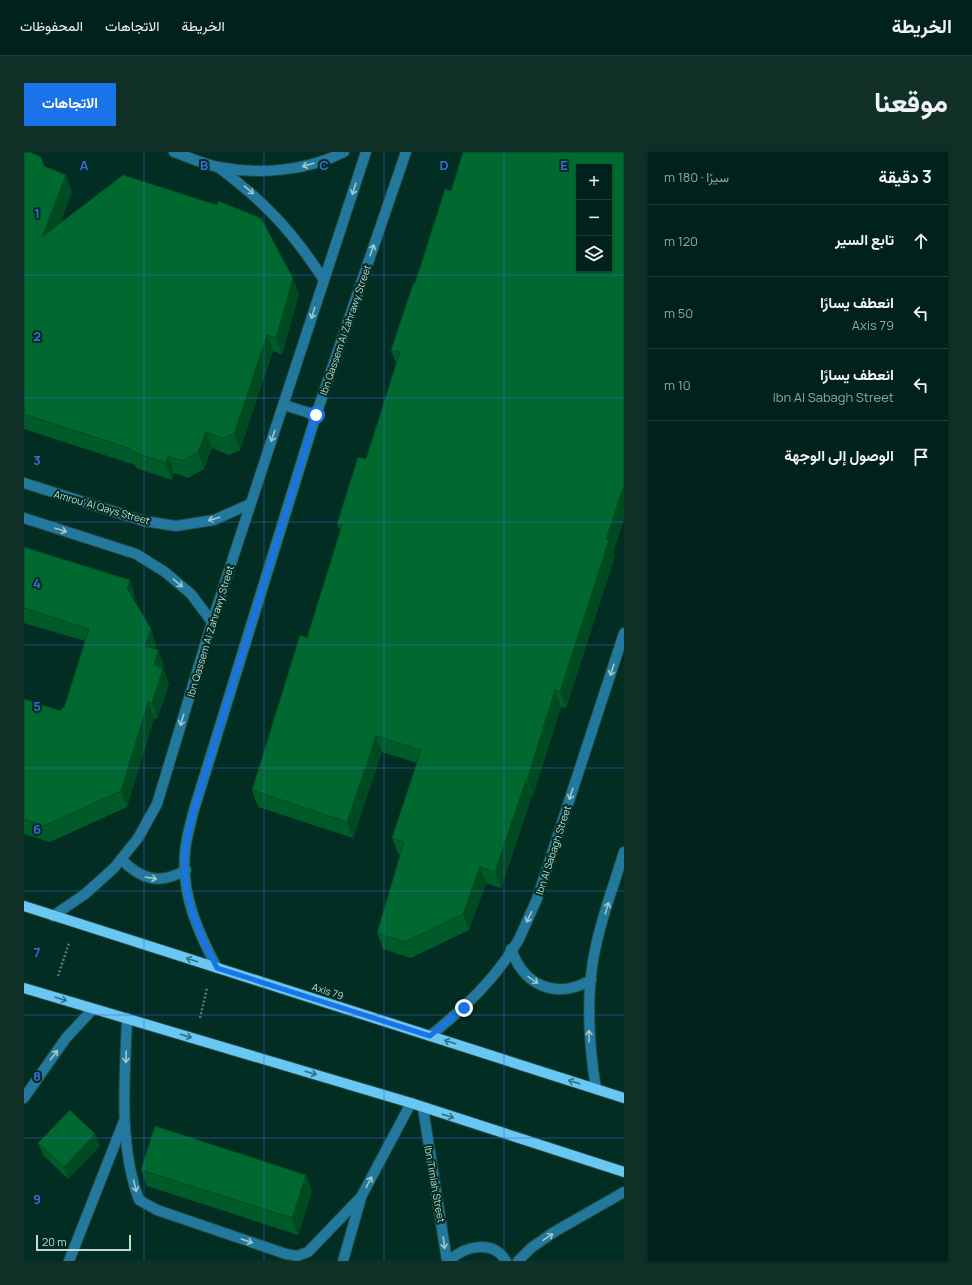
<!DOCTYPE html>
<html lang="ar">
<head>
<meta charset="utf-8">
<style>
  body { margin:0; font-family:Manrope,Vazirmatn,sans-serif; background:#0f2f27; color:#f1f3f6; direction:rtl }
  .controls { position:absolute; right:12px; top:12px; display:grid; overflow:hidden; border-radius:0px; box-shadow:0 1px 3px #0004 }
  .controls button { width:36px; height:36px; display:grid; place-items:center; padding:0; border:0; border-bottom:1px solid #233f39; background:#01221a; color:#f1f3f6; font:20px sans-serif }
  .scale { position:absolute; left:12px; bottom:10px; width:95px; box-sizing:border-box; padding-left:4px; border:2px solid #c1dbd1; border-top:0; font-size:11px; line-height:14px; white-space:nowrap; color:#c1dbd1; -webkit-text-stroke:3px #012d22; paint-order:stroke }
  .stop { position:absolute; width:12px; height:12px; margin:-9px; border:3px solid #1a73e8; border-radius:50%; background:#fff }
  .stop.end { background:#1a73e8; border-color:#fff; box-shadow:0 1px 4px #0008 }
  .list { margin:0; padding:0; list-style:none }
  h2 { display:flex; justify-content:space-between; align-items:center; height:52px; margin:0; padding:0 16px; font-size:17px }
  h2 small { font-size:13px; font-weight:400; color:#96a4a2 }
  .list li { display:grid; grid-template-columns:26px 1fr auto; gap:12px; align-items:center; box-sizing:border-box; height:72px; padding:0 16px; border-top:1px solid #233f39 }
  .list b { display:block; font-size:15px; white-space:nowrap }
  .list p { margin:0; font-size:13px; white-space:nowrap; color:#96a4a2 }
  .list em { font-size:13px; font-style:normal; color:#96a4a2 }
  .icon { flex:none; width:22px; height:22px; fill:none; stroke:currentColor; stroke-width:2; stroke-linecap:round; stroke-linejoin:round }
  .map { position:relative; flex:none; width:600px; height:1109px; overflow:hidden; direction:ltr; border-radius:0px }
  header { display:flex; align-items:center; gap:24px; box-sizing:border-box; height:56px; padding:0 20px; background:#01221a; border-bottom:1px solid #233f39 }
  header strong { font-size:19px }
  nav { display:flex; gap:22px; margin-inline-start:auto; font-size:14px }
  .intro { display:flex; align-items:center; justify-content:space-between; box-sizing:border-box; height:96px; padding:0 24px }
  h1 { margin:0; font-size:28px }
  .button { padding:10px 18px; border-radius:0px; background:#1a73e8; color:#fff; font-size:14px; font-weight:700 }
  main { display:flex; gap:24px; padding:0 24px }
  aside { flex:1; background:#01221a; border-radius:0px; box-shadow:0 1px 3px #0004 }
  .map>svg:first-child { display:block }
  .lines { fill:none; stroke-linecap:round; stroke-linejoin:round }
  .minor-casing { stroke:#20493e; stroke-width:12 }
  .major-casing { stroke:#20493e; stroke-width:12 }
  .path { stroke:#577b70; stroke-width:2.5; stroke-dasharray:2 2; stroke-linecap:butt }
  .minor { stroke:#23799d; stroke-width:10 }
  .major { stroke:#69c7f3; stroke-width:10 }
  .wall { fill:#005a29 }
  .shaded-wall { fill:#004a22 }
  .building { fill:#006930; stroke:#004a22; fill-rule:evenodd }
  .oneway { stroke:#a1c7c7 }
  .oneway2 { stroke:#307280 }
  .route { stroke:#1a73e8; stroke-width:5 }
  .grid { fill:none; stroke:#3e6ad7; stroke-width:1; stroke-opacity:0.55 }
  .labels { text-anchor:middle; stroke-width:4; stroke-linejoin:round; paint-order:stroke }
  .street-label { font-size:10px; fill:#c1dbd1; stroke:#012d22 }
  .grid-label { font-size:13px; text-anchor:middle; font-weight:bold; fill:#3e6ad7; stroke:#012d22; stroke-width:4; stroke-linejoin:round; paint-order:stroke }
</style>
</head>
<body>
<header>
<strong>الخريطة</strong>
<nav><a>الخريطة</a><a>الاتجاهات</a><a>المحفوظات</a></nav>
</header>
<div class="intro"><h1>موقعنا</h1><a class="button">الاتجاهات</a></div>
<main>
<aside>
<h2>3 دقيقة<small>سيرًا · 180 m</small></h2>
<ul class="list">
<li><svg class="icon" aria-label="ahead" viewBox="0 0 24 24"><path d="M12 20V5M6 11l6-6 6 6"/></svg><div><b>تابع السير</b></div><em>120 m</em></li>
<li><svg class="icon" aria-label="left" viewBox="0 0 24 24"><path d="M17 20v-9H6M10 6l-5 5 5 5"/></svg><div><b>انعطف يسارًا</b><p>Axis 79</p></div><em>50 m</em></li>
<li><svg class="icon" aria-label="left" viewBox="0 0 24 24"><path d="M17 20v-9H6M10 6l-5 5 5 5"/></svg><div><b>انعطف يسارًا</b><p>Ibn Al Sabagh Street</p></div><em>10 m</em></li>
<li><svg class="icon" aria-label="arrive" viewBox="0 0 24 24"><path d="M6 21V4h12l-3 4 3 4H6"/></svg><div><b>الوصول إلى الوجهة</b></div></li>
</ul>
</aside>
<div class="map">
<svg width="600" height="1109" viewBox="0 0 600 1109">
  <rect width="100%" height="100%" fill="#012d22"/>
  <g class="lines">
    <g class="minor-casing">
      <g id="minor">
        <path d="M150,0c14,5 29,12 44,15 41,8 89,4 126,-15"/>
        <path d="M194,15c47,35 74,64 106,113"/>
        <path d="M260,253l32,10"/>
        <path d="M0,331l120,38 32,5 38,-6 36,-16"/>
        <path d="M0,366l112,36 29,18 26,22 21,28"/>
        <path d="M97,707c20,21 39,26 65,11"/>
        <path d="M29,764l32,-22 29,-26 24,-30 19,-34 55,-182 154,-470"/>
        <path d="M487,797c13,37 45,51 80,31"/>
        <path d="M193,816c-19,-36 -36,-74 -32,-116 1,-13 5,-26 8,-39l123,-398 90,-263"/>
        <path d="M103,866c-2,60 -9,125 12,182l18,10 129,44 11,2 11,-4 53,-55 50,-94"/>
        <path d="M406,884c34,-28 67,-58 89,-97 6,-13 12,-27 18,-40l87,-266"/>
        <path d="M572,937c-7,-43 -10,-85 -3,-128 6,-37 20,-73 31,-109"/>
        <path d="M0,946l42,-60 27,-29"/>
        <path d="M399,956l24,153"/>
        <path d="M45,1109l55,-140"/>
        <path d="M319,1109l18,-63"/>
        <path d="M425,1109c15,-15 44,-22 57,0"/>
        <path d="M494,1109l13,-13 23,-16 70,-40"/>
      </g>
    </g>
    <g class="major-casing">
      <g id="major">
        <path d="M0,754l600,192"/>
        <path d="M0,836l387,115 213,69"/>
      </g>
    </g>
    <g class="path">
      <path d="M34,824l11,-33"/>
      <path d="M176,866l7,-30"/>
    </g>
    <use href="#minor" class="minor"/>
    <use href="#major" class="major"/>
  </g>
  <g class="wall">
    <path d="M0,0l21,15 27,25 -13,32 240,70 -17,60 -9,-3 -33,99 -11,5 -17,-7 -8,21 -16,9 -14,-5 -2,7 -36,-12 -1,-3 -111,-36z"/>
    <path d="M600,0v367l-11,33 2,4 -49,152 -5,-1 -28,89h-1l-31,92 -15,-5 -17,47 -58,28 -28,-9 -6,-16 23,-78 -2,-1 -6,-16 25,-75 -35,-11 -29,86 -95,-31 -6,-17 55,-152 33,-106 -3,-8 29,-65 30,-96 -5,-13 24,-67 36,-92z"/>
    <path d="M0,395l111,49 -1,4 17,29 5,16 -1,4 3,1 6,16 -1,3 6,15 -12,35 -3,-1 -27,89 -77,35 -26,-8v-135l37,12 3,-3 21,-67 -61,-18z"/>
    <path d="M71,982l5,12 -32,33 -25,-24 -5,-12z"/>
    <path d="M117,1018l171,21 -14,44 -151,-49z"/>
  </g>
  <g class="shaded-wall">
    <path d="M42,23l6,17 -24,62 -6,-17z"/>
    <path d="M269,126l6,16 -17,60 -6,-16z"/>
    <path d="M243,183l6,16 -33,99 -6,-16z"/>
    <path d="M182,280l6,16 -8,21 -6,-17z"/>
    <path d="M144,304l6,17 -2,7 -6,-17z"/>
    <path d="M600,333v34l-11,33 2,4 -49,152 -6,-16 46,-153z"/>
    <path d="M106,428l5,16 -2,8 -6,-16z"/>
    <path d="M127,477l5,16 -5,17 -6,-16z"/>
    <path d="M134,498l6,16 -1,3 6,15 -12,35 -5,-16 2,-38z"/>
    <path d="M531,538l6,17 -28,89 -6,-16z"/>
    <path d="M124,550l6,16 -27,89 -6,-16z"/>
    <path d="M352,584l6,16 -29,86 -6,-16z"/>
    <path d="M502,628l6,16 -31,92 -6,-16z"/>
    <path d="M456,715l6,16 -17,47 -6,-16z"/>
    <path d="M71,982l5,12 -32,33 -4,-12z"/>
    <path d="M282,1023l6,16 -14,44 -6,-17z"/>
  </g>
  <g class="building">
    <path d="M0,0h6l11,5 3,9 22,9 -24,62 81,-62 94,30 1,-4 43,17 32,60 -17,60 -9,-3 -33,99 -11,4 -17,-6 -8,20 -16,9 -14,-5 -2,7 -36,-12 1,-2 -107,-35z"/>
    <path d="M439,0h161v333l-18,54 3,1 -49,152 -5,-2 -28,90h-1l-31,92 -15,-5 -17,47 -58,28 -28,-9 27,-91 -12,-4 29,-88 -45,-14 -29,86 -95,-32 48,-155 7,3 35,-113 -5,-1 21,-67 8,2 34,-107 -9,-2 22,-66 2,-1 30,-94 6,2zM555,15h30v102h-30z"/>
    <path d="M0,395l106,33 -3,8 24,41 -6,17 13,4 -4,15 9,3 -11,35 -4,-1 -27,89 -77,35 -20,-7v-120l37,12 1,-4 2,1 25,-79 -65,-21z"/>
    <path d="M46,958l25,24 -31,33 -26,-24z"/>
    <path d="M131,974l151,49 -14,43 -151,-48z"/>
  </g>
  <defs><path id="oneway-shaft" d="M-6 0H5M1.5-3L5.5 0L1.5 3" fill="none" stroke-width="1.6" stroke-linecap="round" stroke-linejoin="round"/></defs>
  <g class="oneway">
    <use href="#oneway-shaft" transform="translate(284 13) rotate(164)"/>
    <use href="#oneway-shaft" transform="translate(330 37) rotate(108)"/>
    <use href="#oneway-shaft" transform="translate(225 38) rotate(40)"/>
    <use href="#oneway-shaft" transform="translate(348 98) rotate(-71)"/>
    <use href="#oneway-shaft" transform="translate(289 161) rotate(108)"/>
    <use href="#oneway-shaft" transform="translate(249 284) rotate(109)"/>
    <use href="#oneway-shaft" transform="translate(190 367) rotate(164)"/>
    <use href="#oneway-shaft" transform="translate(37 378) rotate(18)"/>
    <use href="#oneway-shaft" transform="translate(154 431) rotate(41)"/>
    <use href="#oneway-shaft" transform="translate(588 518) rotate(108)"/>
    <use href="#oneway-shaft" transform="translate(158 568) rotate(107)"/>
    <use href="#oneway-shaft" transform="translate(547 642) rotate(108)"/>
    <use href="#oneway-shaft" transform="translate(127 726) rotate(10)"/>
    <use href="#oneway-shaft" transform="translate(583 756) rotate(-73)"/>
    <use href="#oneway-shaft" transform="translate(505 765) rotate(115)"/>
    <use href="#oneway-shaft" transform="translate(509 828) rotate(34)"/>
    <use href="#oneway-shaft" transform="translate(565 884) rotate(-91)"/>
    <use href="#oneway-shaft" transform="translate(30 903) rotate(-53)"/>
    <use href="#oneway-shaft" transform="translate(102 905) rotate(92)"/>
    <use href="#oneway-shaft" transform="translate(345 1030) rotate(-62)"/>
    <use href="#oneway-shaft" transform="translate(111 1034) rotate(76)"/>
    <use href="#oneway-shaft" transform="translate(524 1085) rotate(-34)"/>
    <use href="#oneway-shaft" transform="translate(223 1089) rotate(19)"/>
    <use href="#oneway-shaft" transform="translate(420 1091) rotate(83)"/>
  </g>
  <g class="oneway2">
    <use href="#oneway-shaft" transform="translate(168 808) rotate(-162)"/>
    <use href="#oneway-shaft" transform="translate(37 847) rotate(17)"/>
    <use href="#oneway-shaft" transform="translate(162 884) rotate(16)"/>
    <use href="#oneway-shaft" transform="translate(426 890) rotate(-162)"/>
    <use href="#oneway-shaft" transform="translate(287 921) rotate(17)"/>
    <use href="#oneway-shaft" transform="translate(550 930) rotate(-162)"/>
    <use href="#oneway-shaft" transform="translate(424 964) rotate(18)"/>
  </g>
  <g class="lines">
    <path class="route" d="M292,263l-123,398c-3,13 -6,26 -8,39 -4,42 13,80 32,116l213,68 34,-28"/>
  </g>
  <path class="grid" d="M120,0v1109M240,0v1109M360,0v1109M480,0v1109M0,123h600M0,246h600M0,370h600M0,493h600M0,616h600M0,739h600M0,863h600M0,986h600"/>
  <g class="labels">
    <g class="street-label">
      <text transform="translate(321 178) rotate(-71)" y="4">Ibn Qassem Al Zahrawy Street</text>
      <text transform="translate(78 355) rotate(16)" y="4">Amrou' Al Qays Street</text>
      <text transform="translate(186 479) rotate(-73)" y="4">Ibn Qassem Al Zahrawy Street</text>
      <text transform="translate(529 698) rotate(-72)" y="4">Ibn Al Sabagh Street</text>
      <text transform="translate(304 839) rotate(18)" y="4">Axis 79</text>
      <text transform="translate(411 1032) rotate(80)" y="4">Ibn Timiah Street</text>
    </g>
  </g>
  <g class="grid-label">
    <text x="60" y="18">A</text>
    <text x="180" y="18">B</text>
    <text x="300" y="18">C</text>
    <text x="420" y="18">D</text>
    <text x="540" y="18">E</text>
    <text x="13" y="66">1</text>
    <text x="13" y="189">2</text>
    <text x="13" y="313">3</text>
    <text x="13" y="436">4</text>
    <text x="13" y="559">5</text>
    <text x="13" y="682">6</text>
    <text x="13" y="805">7</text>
    <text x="13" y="929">8</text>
    <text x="13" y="1052">9</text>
  </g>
</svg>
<div class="controls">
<button>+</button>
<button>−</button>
<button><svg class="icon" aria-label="layers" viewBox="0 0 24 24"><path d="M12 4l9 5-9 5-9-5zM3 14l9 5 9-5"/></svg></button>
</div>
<div class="scale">20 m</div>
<div class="stop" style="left:292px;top:263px"></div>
<div class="stop end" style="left:440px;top:856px"></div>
</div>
</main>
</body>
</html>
